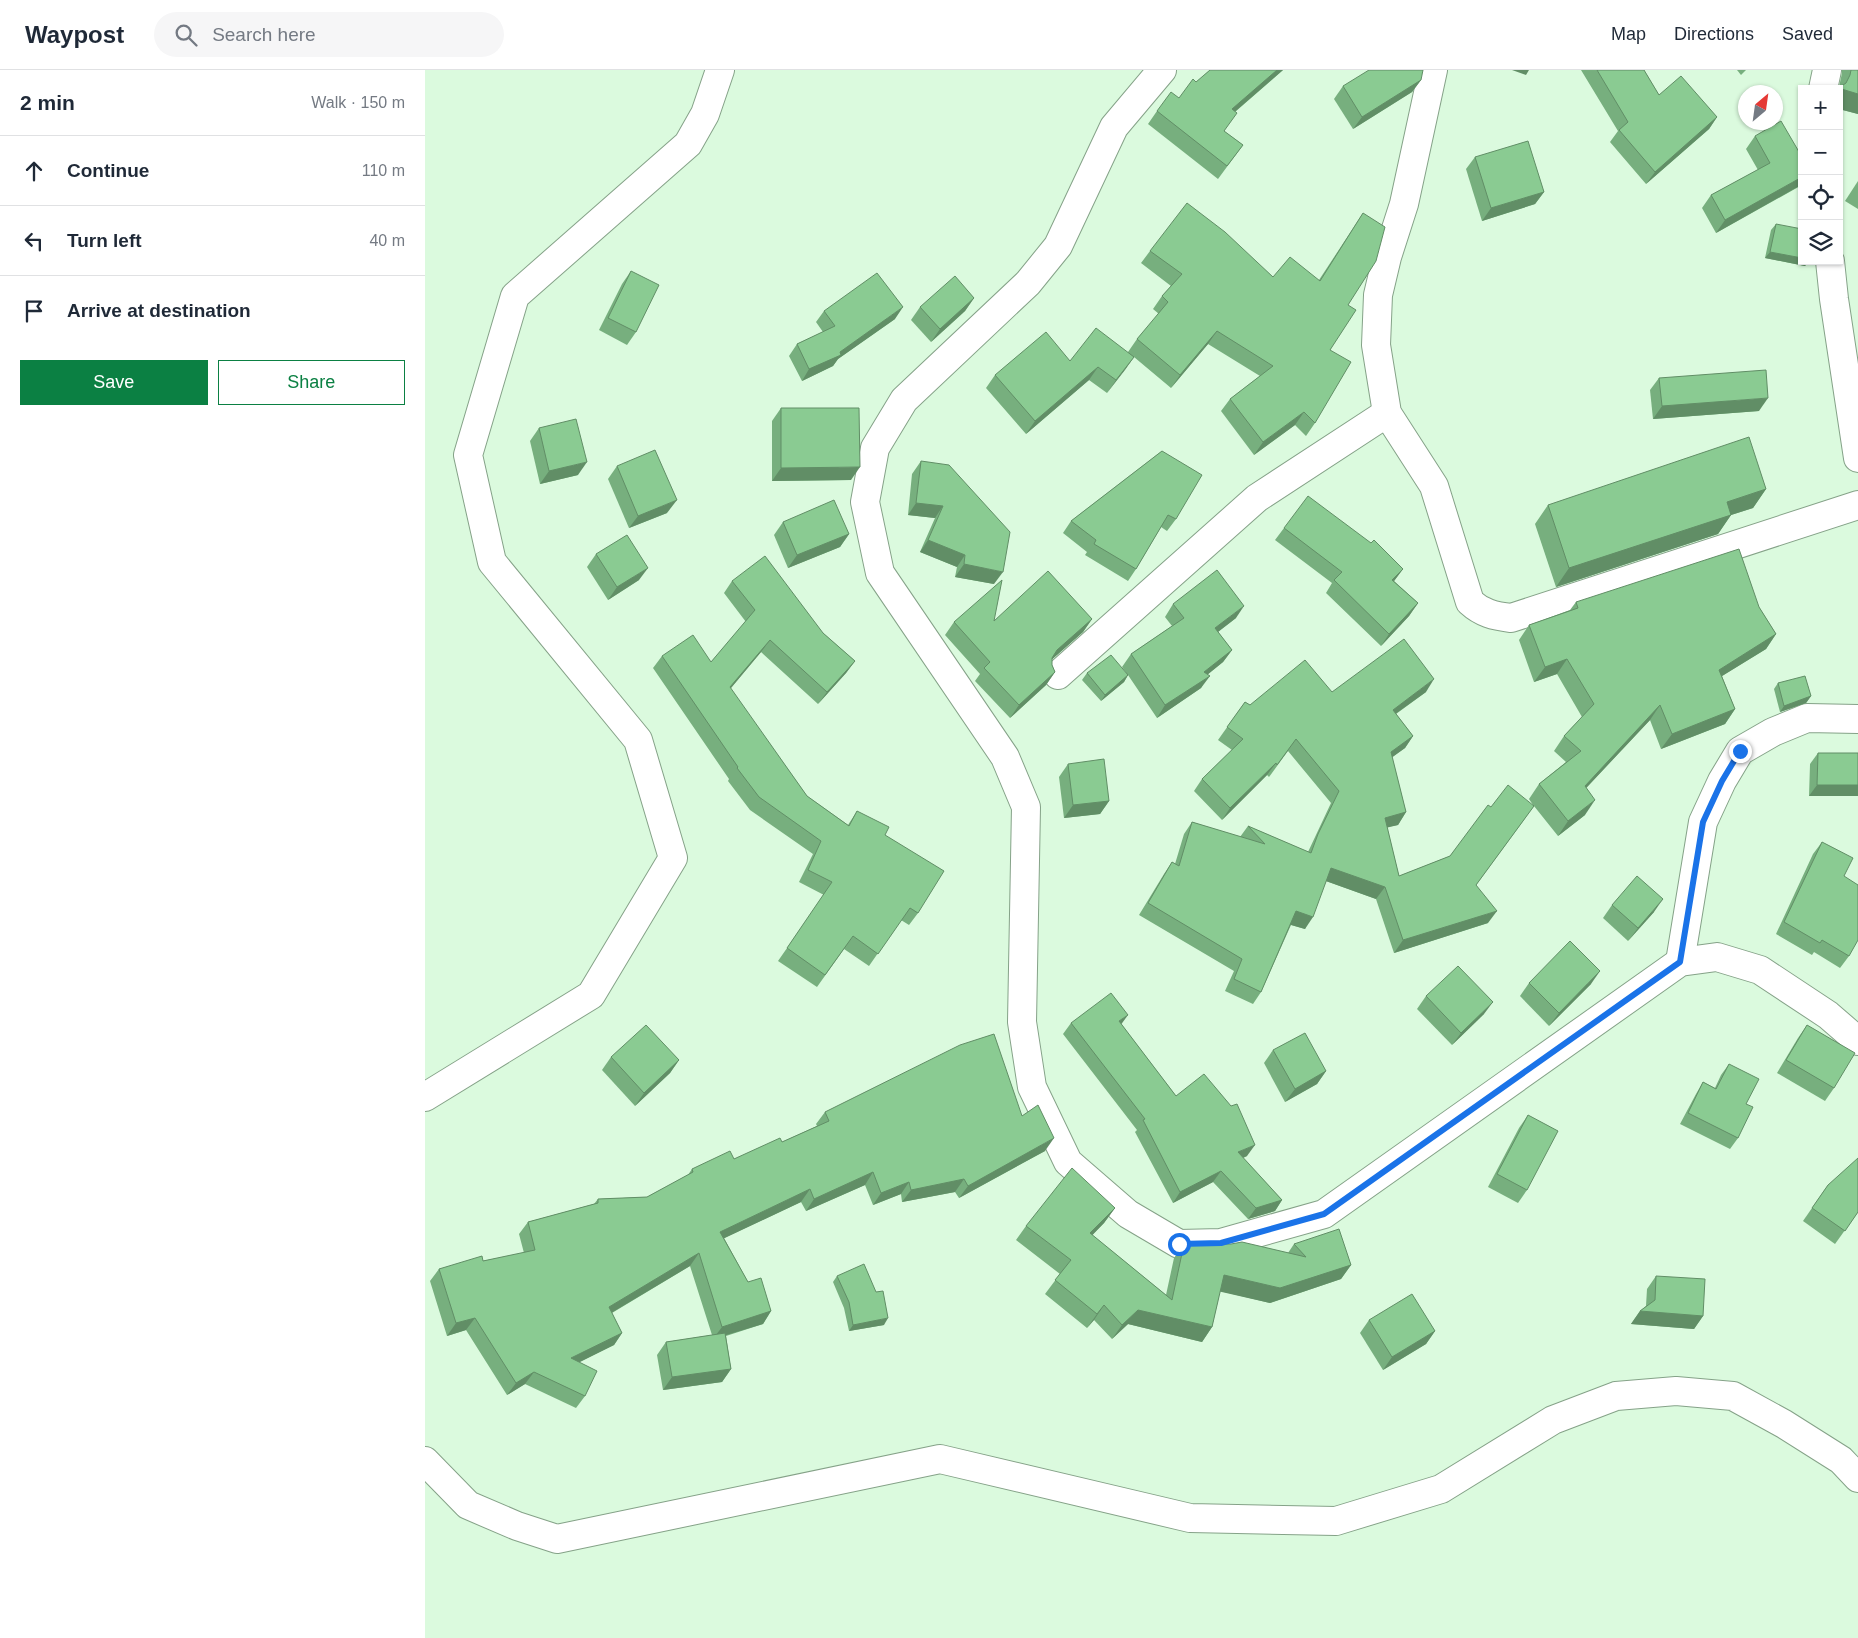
<!DOCTYPE html>
<html lang="en">
<head>
<meta charset="utf-8">
<style>
  body { margin:0; font-family:Arial,sans-serif; background:#f6f6f7; color:#1f2937 }
  .controls { position:absolute; right:15px; top:15px; display:grid; overflow:hidden; border-radius:0px; box-shadow:0 1px 4px #0004 }
  .controls button { width:45px; height:45px; display:grid; place-items:center; padding:0; border:0; border-bottom:1px solid #e0e1e3; background:#fff; color:#1f2937; font:25px sans-serif }
  .compass { position:absolute; left:1313px; top:15px; width:45px; height:45px; border-radius:50%; background:#fff; box-shadow:0 1px 4px #0004; rotate:29deg }
  .stop { position:absolute; width:15px; height:15px; margin:-11px; border:4px solid #1a73e8; border-radius:50%; background:#fff }
  .stop.end { background:#1a73e8; border-color:#fff; box-shadow:0 1px 5px #0008 }
  .list { margin:0; padding:0; list-style:none }
  h2 { display:flex; justify-content:space-between; align-items:center; height:65px; margin:0; padding:0 20px; font-size:21px }
  h2 small { font-size:16px; font-weight:400; color:#747a83 }
  .list li { display:grid; grid-template-columns:32px 1fr auto; gap:15px; align-items:center; box-sizing:border-box; height:70px; padding:0 20px; border-top:1px solid #e0e1e3 }
  .list b { display:block; font-size:19px; white-space:nowrap }
  .list em { font-size:16px; font-style:normal; color:#747a83 }
  .actions { display:flex; gap:10px; padding:15px 20px }
  .actions a { flex:1; padding:11px 0; border:1px solid #0b8043; border-radius:0px; text-align:center; font-size:18px; color:#0b8043 }
  .actions .main { background:#0b8043; color:#fff }
  .icon { flex:none; width:28px; height:28px; fill:none; stroke:currentColor; stroke-width:2; stroke-linecap:round; stroke-linejoin:round }
  .map { position:relative; flex:none; width:1433px; height:1568px; overflow:hidden }
  header { display:flex; align-items:center; gap:30px; box-sizing:border-box; height:70px; padding:0 25px; background:#fff; border-bottom:1px solid #e0e1e3 }
  header strong { font-size:24px }
  nav { display:flex; gap:28px; margin-inline-start:auto; font-size:18px }
  .search { width:350px; height:45px; background:#f6f6f7; display:flex; align-items:center; gap:12px; box-sizing:border-box; padding:0 18px; border-radius:28px; color:#747a83; font-size:19px }
  main { display:flex }
  aside { flex:1; background:#fff }
  .map>svg:first-child { display:block }
  .lines { fill:none; stroke-linecap:round; stroke-linejoin:round }
  .minor-casing { stroke:#85a288; stroke-width:30 }
  .tertiary-casing { stroke:#85a288; stroke-width:30 }
  .minor { stroke:#fff; stroke-width:28 }
  .tertiary { stroke:#fff; stroke-width:28 }
  .wall { fill:#77af7e }
  .shaded-wall { fill:#618e66 }
  .building { fill:#8acb92; stroke:#618e66 }
  .route { stroke:#1a73e8; stroke-width:6 }
</style>
</head>
<body>
<header>
<strong>Waypost</strong>
<div class="search"><svg class="icon" aria-label="search" viewBox="0 0 24 24"><circle cx="10" cy="10" r="6"/><path d="M15 15l6 6"/></svg>Search here</div>
<nav><a>Map</a><a>Directions</a><a>Saved</a></nav>
</header>
<main>
<aside>
<h2>2 min<small>Walk · 150 m</small></h2>
<ul class="list">
<li><svg class="icon" aria-label="ahead" viewBox="0 0 24 24"><path d="M12 20V5M6 11l6-6 6 6"/></svg><div><b>Continue</b></div><em>110 m</em></li>
<li><svg class="icon" aria-label="left" viewBox="0 0 24 24"><path d="M17 20v-9H6M10 6l-5 5 5 5"/></svg><div><b>Turn left</b></div><em>40 m</em></li>
<li><svg class="icon" aria-label="arrive" viewBox="0 0 24 24"><path d="M6 21V4h12l-3 4 3 4H6"/></svg><div><b>Arrive at destination</b></div></li>
</ul>
<div class="actions"><a class="main">Save</a><a>Share</a></div>
</aside>
<div class="map">
<svg width="1433" height="1568" viewBox="0 0 1433 1568">
  <rect width="100%" height="100%" fill="#dbfade"/>
  <g class="lines">
    <g class="minor-casing">
      <g id="minor">
        <path d="M737,0l-48,57 -56,119 -30,37 -124,117 -29,48 -10,54 15,71 125,184 21,50 -4,215 10,65 36,75 60,52 51,30 42,-1 103,-29 356,-252 37,-5 43,13 68,45 30,26"/>
        <path d="M1008,0l-29,134 -17,53 -9,38 -2,50 11,68 47,73 36,116c12,11 24,14 41,16l347,-113"/>
        <path d="M1398,19l4,-19"/>
        <path d="M1405,191l4,38 24,159"/>
        <path d="M633,605l199,-177 130,-85"/>
        <path d="M1255,892l23,-140 19,-41 18,-30 33,-19 34,-14 51,1"/>
      </g>
    </g>
    <g class="tertiary-casing">
      <g id="tertiary">
        <path d="M0,1027l166,-102 82,-137 -35,-118 -146,-178 -24,-107 47,-159 173,-152 17,-30 15,-44"/>
        <path d="M0,1391l43,44 49,21 40,13 383,-80 250,59 146,3 105,-32 112,-69 63,-24 60,-5 57,5 51,28 57,36 17,18"/>
      </g>
    </g>
    <use href="#minor" class="minor"/>
    <use href="#tertiary" class="tertiary"/>
  </g>
  <g class="wall">
    <path d="M785,0h73l-48,42 -11,19 19,14 -25,34 -70,-55 9,-13 22,-13z"/>
    <path d="M1156,0h63l15,25 58,22 -8,12 -63,55 -36,-42 8,-11z"/>
    <path d="M1312,0h9l-5,5z"/>
    <path d="M1417,0h16v44l-19,-5v-20h-5l1,-2h4l3,-14z"/>
    <path d="M996,10l-9,12 -59,37 -19,-30 9,-13z"/>
    <path d="M1330,66l47,21v28l-86,48 -14,-25 9,-13 47,-25 -12,-21z"/>
    <path d="M1050,87l69,35 -9,12 -53,17 -16,-52z"/>
    <path d="M1433,111v28l-13,-8z"/>
    <path d="M938,143l-15,92 -18,45 -15,73 -9,13 -11,-11 -41,30 -33,-44 9,-12 30,-23 -52,-32 -37,44 -37,-31 -27,36 -18,-13 -63,54 -40,-46 9,-13 75,-14 58,-9 9,-13 22,-25 -6,-5 9,-13 9,-10 -30,-23 9,-12 123,26 46,3z"/>
    <path d="M1351,154l26,37h7l-4,5 -40,-8 6,-28z"/>
    <path d="M206,201l5,61 -9,13 -28,-15 23,-46z"/>
    <path d="M549,228l-9,13 -34,31 -20,-22 9,-13z"/>
    <path d="M399,241l71,8 -57,40 -5,7 -31,15 -13,-25 8,-12 26,-12 -7,-10z"/>
    <path d="M1234,308l100,33 -106,8 -3,-29z"/>
    <path d="M356,338l70,72 -79,1v-60z"/>
    <path d="M114,358l39,47 -38,9 -10,-43z"/>
    <path d="M737,381l14,68 -9,12 -6,-4 -25,42 -8,12 -43,-26 2,-3 -24,-19 8,-12z"/>
    <path d="M496,391l73,123 -39,-7 2,-10 -37,-15 15,-34 -27,-3 4,-41z"/>
    <path d="M192,396l50,47 -38,15 -21,-49z"/>
    <path d="M1341,419l-13,19 -22,7 -13,19 -162,53 -21,-63 13,-19z"/>
    <path d="M358,452l66,12 -9,13 -52,21 -14,-33z"/>
    <path d="M859,458l119,41 -9,12 24,22 -9,13 -28,30 -55,-53 6,-10 -57,-43z"/>
    <path d="M171,484l43,26 -31,20 -21,-33z"/>
    <path d="M307,511l91,52 32,28 -9,12 -28,31 -57,-52 -31,37 77,107 41,29 9,-14 28,24 33,78 -9,12 -8,-5 -32,46 -25,-17 -27,38 -39,-26 46,-66 -25,-13 14,-28 -63,-44 -22,-29 1,-2 -76,-111 9,-12 49,6 35,-40 -22,-29z"/>
    <path d="M1151,532l183,5 17,27 -10,15 -44,27 13,33 -10,15 -64,25 -11,-29 -64,68 -1,27 -27,21 -24,-30 -58,79 12,38 -94,30 -18,-54 -50,-18 -21,48 -14,-4 -30,67 -8,12 -28,-13 9,-20 -95,-56 25,-41 8,-12 3,2 9,-30 8,-12 48,15 8,-11 60,26 23,-49 -43,-52 -19,26 -2,-2 -45,45 -28,-29 8,-12 30,-29 -14,-10 27,-38 5,3 82,-13h94l-30,22 17,22 -8,12 -13,9 14,55 -8,13 -11,2 12,49 51,-20 41,-49 42,-2 -4,-6 10,-15 27,-22 -12,-11 10,-15 18,-19 -25,-43 -23,8 -15,-42 10,-15 41,-15z"/>
    <path d="M748,534l63,14 -18,14 14,18 -9,12 -15,12 -7,14 -44,30 -29,-43 -4,7 -23,19 -19,-21 5,-7 40,1 -5,-7 9,-13 41,-28 -7,-9z"/>
    <path d="M667,549l-9,13 -31,27v6l3,7 -9,13 -36,33 -35,-37 5,-7 -35,-39 9,-13z"/>
    <path d="M1353,613l33,13 -5,7 -26,9 -6,-23z"/>
    <path d="M1393,683h40v43h-49l1,-32z"/>
    <path d="M643,694l41,37 -9,13 -36,4 -5,-41z"/>
    <path d="M1397,772l22,34 5,80 -9,12 -26,-16 -2,3 -36,-21 37,-80z"/>
    <path d="M1187,835l42,7 -26,29 -25,-23z"/>
    <path d="M1104,913l62,1 -42,42 -29,-30z"/>
    <path d="M1001,926l58,18 -32,31 -35,-36z"/>
    <path d="M646,953l50,1 55,72 71,60 -4,2 39,42 -7,11 -27,8 -35,-37 -40,21 -38,-71 2,-2 -74,-96z"/>
    <path d="M1382,955l27,63 -9,13 -48,-28 21,-35z"/>
    <path d="M848,980l53,21 -9,13 -32,18 -21,-39z"/>
    <path d="M186,987l68,3 -9,13 -35,33 -33,-36z"/>
    <path d="M1304,994l17,40 -8,34 -8,11 -50,-25 16,-30 7,-12 12,6 6,-13z"/>
    <path d="M400,1042l197,4 23,35 -86,47 -4,-6 -53,10 -1,-8 -28,11 -8,-20 -59,26 -5,-9 -77,36 24,44 23,29 -8,13 -37,12 5,33 -9,13 -59,8 -6,-35 9,-13 46,-7 -22,-69 -78,47 10,20 -8,12 -35,17 6,34 -9,12 -51,-24 -18,11 -41,-65 -19,6 -17,-55 9,-12 85,-16 -5,-19 9,-12 66,-18 4,-5 49,-2 41,-22 4,-6 42,-10 48,-17 35,-16 -1,-2z"/>
    <path d="M1103,1045l-1,75 -9,13 -30,-16 31,-59z"/>
    <path d="M1403,1115l30,27 -23,32 -32,-23z"/>
    <path d="M690,1138l-11,15 -12,12 74,60 8,-37 10,-14 104,9 6,-9 57,21 -10,14 -71,24 -50,-12 -8,36 -10,15 -74,-18 -16,15 -18,-19 -7,8 -42,-34 15,-20 -44,-34 10,-14z"/>
    <path d="M412,1206l47,49 -35,6 -5,-23 -11,-26z"/>
    <path d="M1231,1206l47,40 -9,13 -63,-5 9,-13 6,-5 1,-17z"/>
    <path d="M944,1250l66,11 -9,13 -43,26 -23,-37z"/>
  </g>
  <g class="shaded-wall">
    <path d="M852,0h6l-60,52 9,-13z"/>
    <path d="M1087,0h17l-3,5z"/>
    <path d="M996,10l-9,12 -59,37 9,-12z"/>
    <path d="M1410,17l23,7v20l-19,-5v-20h-5z"/>
    <path d="M1292,47l-8,12 -63,55 9,-12z"/>
    <path d="M1377,107l-1,8 -85,48 9,-13z"/>
    <path d="M1119,122l-9,12 -53,17 9,-13z"/>
    <path d="M1345,182l32,6v3h7l-4,5 -40,-8z"/>
    <path d="M549,228l-9,13 -34,31 9,-13z"/>
    <path d="M478,237l-8,12 -57,40 -5,7 -31,15 7,-12 31,-17z"/>
    <path d="M792,261l-9,13 -37,44 9,-13z"/>
    <path d="M709,287l-9,13 -18,23 9,-13z"/>
    <path d="M673,297l-9,13 -63,54 9,-13z"/>
    <path d="M1343,328l-9,13 -106,8 9,-13z"/>
    <path d="M879,342l-9,13 -41,30 9,-13z"/>
    <path d="M162,392l-9,13 -38,9 9,-13z"/>
    <path d="M435,397l-9,13 -79,1 9,-13z"/>
    <path d="M1341,419l-13,19 -22,7 -13,19 -162,53 13,-19 158,-66z"/>
    <path d="M252,430l-10,13 -38,15 9,-12z"/>
    <path d="M491,433l27,3 -8,12 -27,-3z"/>
    <path d="M424,464l-9,13 -52,21 9,-13z"/>
    <path d="M503,470l37,15 -8,12 -37,-15z"/>
    <path d="M539,494l39,8 -9,12 -39,-7z"/>
    <path d="M223,498l-9,12 -31,20 9,-13z"/>
    <path d="M978,499l-9,12 -2,-1z"/>
    <path d="M993,533l-9,13 -28,30 8,-12z"/>
    <path d="M819,536l-8,12 -30,23 9,-13z"/>
    <path d="M667,549l-9,13 -35,31 9,-13z"/>
    <path d="M1351,564l-10,15 -57,35 10,-14z"/>
    <path d="M345,570l-9,12 -40,48 9,-13z"/>
    <path d="M807,580l-9,12 -27,22 8,-12z"/>
    <path d="M1142,589l-10,15 -23,8 11,-15z"/>
    <path d="M430,591l-9,12 -28,31 9,-12z"/>
    <path d="M630,602l-9,13 -36,33 9,-13z"/>
    <path d="M703,605l-4,7 -23,19 4,-6z"/>
    <path d="M785,606l-9,12 -44,30 8,-13z"/>
    <path d="M1009,609l-8,13 -42,30 9,-12z"/>
    <path d="M1386,626l-5,7 -26,9 4,-6z"/>
    <path d="M1235,635l-10,15 -76,81 11,-15z"/>
    <path d="M1310,639l-10,15 -64,25 11,-15z"/>
    <path d="M988,666l-8,12 -22,16 8,-12z"/>
    <path d="M851,693l-9,12 -45,45 8,-12z"/>
    <path d="M1392,715h41v11h-49z"/>
    <path d="M1170,730l-10,15 -27,21 10,-15z"/>
    <path d="M684,731l-9,13 -36,4 9,-13z"/>
    <path d="M981,742l-8,13 -21,5 8,-12z"/>
    <path d="M906,798l54,19 -9,12 -53,-19z"/>
    <path d="M1238,829l-9,13 -26,29 10,-13z"/>
    <path d="M871,841l17,6 -8,12 -17,-5z"/>
    <path d="M1072,841l-9,12 -94,30 9,-13z"/>
    <path d="M1175,901l-9,13 -42,42 10,-13z"/>
    <path d="M1068,932l-9,12 -32,31 9,-12z"/>
    <path d="M703,945l-8,11 -1,-5z"/>
    <path d="M254,990l-9,13 -35,33 9,-13z"/>
    <path d="M901,1001l-9,13 -32,18 10,-13z"/>
    <path d="M629,1068l-9,13 -86,47 9,-12z"/>
    <path d="M830,1075l-8,11 -16,7 7,-11z"/>
    <path d="M796,1101l-8,11 -40,21 7,-11z"/>
    <path d="M448,1102l-8,13 -59,26 8,-12z"/>
    <path d="M539,1109l-9,13 -53,10 9,-12z"/>
    <path d="M484,1112l-8,12 -28,11 8,-12z"/>
    <path d="M385,1119l-9,13 -89,42 8,-12z"/>
    <path d="M857,1130l-7,11 -27,8 8,-11z"/>
    <path d="M690,1138l-11,15 -24,25 10,-15z"/>
    <path d="M274,1183l-9,13 -89,53 8,-12z"/>
    <path d="M926,1195l-10,14 -71,24 -57,-13 11,-15z"/>
    <path d="M679,1235l-10,15 -7,8 10,-14z"/>
    <path d="M713,1240l74,17 -10,15 -74,-18 -16,15 10,-14z"/>
    <path d="M346,1241l-8,13 -50,15 9,-12z"/>
    <path d="M1215,1241l63,5 -9,13 -63,-5z"/>
    <path d="M50,1248l-9,12 -19,6 9,-13z"/>
    <path d="M463,1248l-4,7 -35,6 4,-6z"/>
    <path d="M1010,1261l-9,13 -43,26 9,-13z"/>
    <path d="M197,1263l-8,12 -52,26 9,-13z"/>
    <path d="M306,1299l-9,13 -59,8 9,-13z"/>
    <path d="M109,1302l-9,12 -18,11 9,-12z"/>
  </g>
  <g class="building">
    <path d="M785,0h67l-45,39 5,4 -13,18 19,14 -16,21 -70,-55 14,-19 8,6 14,-19 3,3z"/>
    <path d="M944,0h54l-2,10 -59,37 -19,-31z"/>
    <path d="M1172,0h47l15,25 22,-19 36,41 -62,55 -36,-42 9,-8z"/>
    <path d="M1426,0h7v24l-23,-7h5l6,-4 4,-8z"/>
    <path d="M1356,51l21,36v20l-77,43 -14,-25 59,-32 -15,-27z"/>
    <path d="M1103,71l16,51 -53,16 -16,-51z"/>
    <path d="M762,133l38,29 48,45 17,-20 30,24 43,-68 22,14 -9,34 -28,44 8,5 -26,40 21,12 -36,61 -11,-11 -41,30 -33,-43 43,-33 -56,-35 -37,44 -43,-36 31,-37 -6,-6 20,-22 -32,-23z"/>
    <path d="M1351,154l26,5v29l-32,-6z"/>
    <path d="M206,201l28,14 -23,47 -28,-14z"/>
    <path d="M452,203l26,34 -63,45 1,3 -32,14 -12,-25 38,-18 -11,-15z"/>
    <path d="M530,206l19,22 -34,31 -20,-22z"/>
    <path d="M671,258l38,29 -18,23 -18,-13 -63,54 -40,-46 51,-43 24,29z"/>
    <path d="M1341,300l2,28 -106,8 -3,-28z"/>
    <path d="M356,338h78l1,59 -79,1z"/>
    <path d="M151,349l11,43 -38,9 -10,-43z"/>
    <path d="M1324,367l17,52 -39,13 4,13 -162,53 -21,-63z"/>
    <path d="M230,380l22,50 -39,16 -21,-50z"/>
    <path d="M737,381l40,24 -26,44 -8,-4 -32,54 -42,-25 2,-4 -25,-19z"/>
    <path d="M496,391l28,4 61,67 -7,40 -39,-8 1,-9 -37,-15 15,-34 -27,-3z"/>
    <path d="M883,426l63,47 3,-3 29,29 -11,11 26,23 -29,31 -55,-54 8,-8 -58,-44z"/>
    <path d="M409,430l15,34 -52,21 -14,-33z"/>
    <path d="M202,465l21,33 -31,19 -21,-33z"/>
    <path d="M1314,479l20,58 17,27 -57,36 16,39 -63,25 -12,-29 -75,81 10,14 -27,21 -29,-37 42,-33 -17,-15 30,-32 -27,-45 -22,8 -16,-42 49,-17 -2,-6z"/>
    <path d="M340,486l58,77 32,28 -28,31 -57,-52 -40,47 77,109 42,30 8,-15 32,16 -4,8 59,36 -26,42 -8,-5 -32,46 -25,-18 -28,39 -38,-27 45,-66 -24,-12 13,-29 -62,-44 -22,-29 1,-1 -76,-111 31,-21 18,27 44,-52 -23,-29z"/>
    <path d="M792,500l27,36 -29,22 17,22 -28,22 6,4 -45,29 -34,-51 53,-36 -11,-14z"/>
    <path d="M623,501l44,48 -35,31 -5,8v7l3,7 -36,33 -35,-37 6,-6 -36,-40 48,-42 -8,41z"/>
    <path d="M979,569l30,40 -41,31 20,26 -22,16 15,60 -21,6 14,58 51,-20 38,-51 3,2 17,-22 26,21 -58,79 21,26 -94,29 -18,-53 -54,-19 -18,49 -17,-6 -35,81 -27,-13 8,-20 -94,-56 24,-41 7,4 13,-44 73,22 -17,-18 63,27 7,-19 21,-43 -43,-52 -19,26 -1,-2 -46,45 -28,-29 41,-40 -16,-12 18,-25 5,3 55,-45 27,32z"/>
    <path d="M686,585l17,20 -23,20 -18,-22z"/>
    <path d="M1380,606l6,20 -27,10 -6,-23z"/>
    <path d="M1393,683h40v32h-41z"/>
    <path d="M679,689l5,42 -36,4 -5,-41z"/>
    <path d="M1397,772l31,16 -9,18 14,9v55l-9,16 -27,-16 -2,3 -36,-21z"/>
    <path d="M1212,806l26,23 -25,29 -26,-23z"/>
    <path d="M1145,871l30,30 -41,42 -30,-30z"/>
    <path d="M1033,896l35,36 -32,31 -35,-37z"/>
    <path d="M686,923l17,22 -9,6 57,75 28,-22 27,32 6,-2 18,41 -17,7 44,48 -26,8 -35,-37 -41,21 -37,-72 2,-1 -74,-96z"/>
    <path d="M221,955l33,35 -35,33 -33,-36z"/>
    <path d="M1382,955l48,28 -21,35 -48,-28z"/>
    <path d="M880,963l21,38 -31,18 -22,-39z"/>
    <path d="M569,964l28,82 16,-11 16,33 -86,48 -4,-7 -53,11 -2,-8 -28,11 -8,-21 -59,27 -4,-10 -90,43 28,50 13,-4 10,33 -49,16 -23,-74 -90,54 13,26 -51,25 26,13 -12,25 -51,-24 -18,11 -41,-65 -19,5 -17,-54 43,-13 1,5 52,-11 -7,-28 70,-19v-4l49,-2 46,-25 -1,-3 38,-18 4,8 46,-21 2,4 47,-21 -4,-9 135,-67z"/>
    <path d="M1304,994l30,15 -13,25 7,3 -15,31 -50,-25 15,-31 13,7z"/>
    <path d="M1103,1045l30,16 -31,59 -30,-16z"/>
    <path d="M1433,1088v54l-13,19 -33,-23 16,-23z"/>
    <path d="M647,1098l43,40 -25,25 82,67 12,-56h47l11,-2 64,15 -12,-13 45,-15 12,36 -71,23 -56,-13 -12,52 -74,-17 -16,15 -18,-20 -7,9 -42,-34 16,-20 -45,-34z"/>
    <path d="M439,1194l12,28 7,-1 5,27 -35,7 -4,-23 -12,-26z"/>
    <path d="M1231,1206l49,3 -2,37 -63,-5 15,-11z"/>
    <path d="M987,1224l23,37 -43,26 -23,-37z"/>
    <path d="M300,1263l6,36 -59,8 -6,-35z"/>
  </g>
  <g class="lines">
    <path class="route" d="M754,1174l42,-1 103,-29 356,-252 23,-140 19,-41 18,-30"/>
  </g>
</svg>
<div class="controls">
<button>+</button>
<button>−</button>
<button><svg class="icon" aria-label="locate" viewBox="0 0 24 24"><circle cx="12" cy="12" r="6"/><path d="M12 2v4M12 18v4M2 12h4M18 12h4"/></svg></button>
<button><svg class="icon" aria-label="layers" viewBox="0 0 24 24"><path d="M12 4l9 5-9 5-9-5zM3 14l9 5 9-5"/></svg></button>
</div>
<svg class="compass" viewBox="-18 -18 36 36"><path d="M0-13l5 13h-10z" fill="#e53935"/><path d="M0 13l5-13h-10z" fill="#747a83"/></svg>
<div class="stop" style="left:754px;top:1174px"></div>
<div class="stop end" style="left:1315px;top:681px"></div>
</div>
</main>
</body>
</html>
